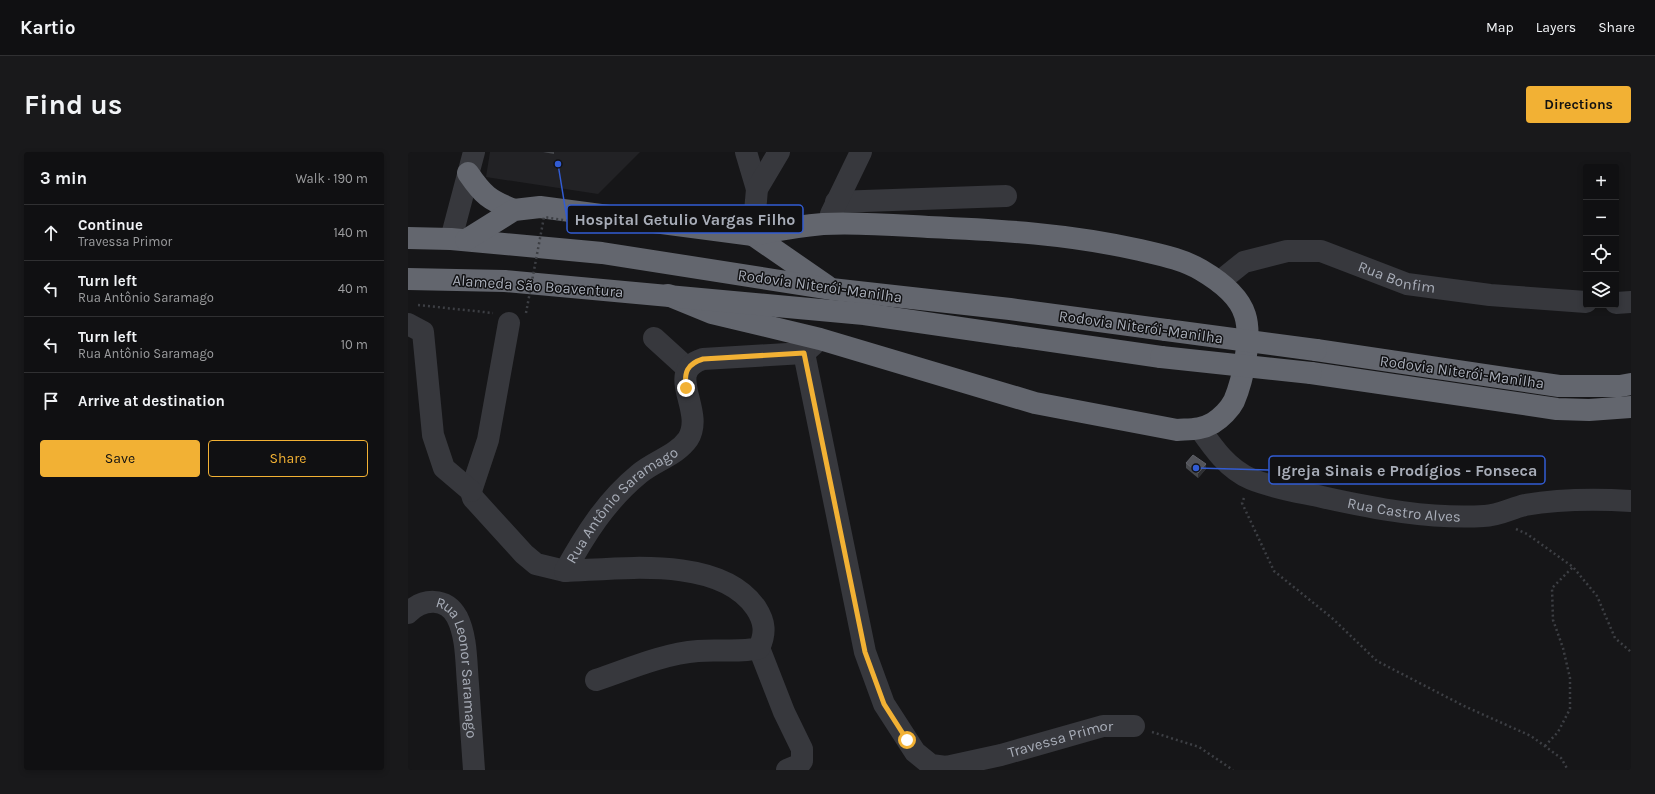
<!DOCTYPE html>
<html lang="en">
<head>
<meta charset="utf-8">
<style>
  body { margin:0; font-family:Karla,sans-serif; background:#19191b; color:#f1f3f6 }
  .controls { position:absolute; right:12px; top:12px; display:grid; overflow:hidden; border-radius:4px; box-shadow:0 2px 6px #0003 }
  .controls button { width:36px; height:36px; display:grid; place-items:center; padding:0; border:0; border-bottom:1px solid #303032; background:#101012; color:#f1f3f6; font:20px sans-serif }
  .stop { position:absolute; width:12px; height:12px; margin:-9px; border:3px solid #f2b134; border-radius:50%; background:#fff }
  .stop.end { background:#f2b134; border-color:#fff; box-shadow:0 1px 4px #0008 }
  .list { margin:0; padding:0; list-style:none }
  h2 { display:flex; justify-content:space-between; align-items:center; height:52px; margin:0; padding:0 16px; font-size:17px }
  h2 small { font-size:13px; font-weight:400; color:#9c9d9f }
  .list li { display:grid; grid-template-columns:26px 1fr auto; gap:12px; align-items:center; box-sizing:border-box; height:56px; padding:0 16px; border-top:1px solid #303032 }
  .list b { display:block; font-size:15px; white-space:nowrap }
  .list p { margin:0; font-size:13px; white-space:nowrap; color:#9c9d9f }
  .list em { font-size:13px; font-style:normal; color:#9c9d9f }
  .actions { display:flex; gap:8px; padding:12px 16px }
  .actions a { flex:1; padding:9px 0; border:1px solid #f2b134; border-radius:4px; text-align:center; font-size:14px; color:#f2b134 }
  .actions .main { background:#f2b134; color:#111 }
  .icon { flex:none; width:22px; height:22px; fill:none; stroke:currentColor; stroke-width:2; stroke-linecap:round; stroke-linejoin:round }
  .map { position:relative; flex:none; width:1223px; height:618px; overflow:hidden; border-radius:4px }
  header { display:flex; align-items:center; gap:24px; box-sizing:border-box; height:56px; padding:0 20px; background:#101012; border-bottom:1px solid #303032 }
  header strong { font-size:19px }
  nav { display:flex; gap:22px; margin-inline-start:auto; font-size:14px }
  .intro { display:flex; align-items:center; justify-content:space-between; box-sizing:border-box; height:96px; padding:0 24px }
  h1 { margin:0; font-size:28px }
  .button { padding:10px 18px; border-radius:4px; background:#f2b134; color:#111; font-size:14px; font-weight:700 }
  main { display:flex; gap:24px; padding:0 24px }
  aside { flex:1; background:#101012; border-radius:4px; box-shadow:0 2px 6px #0003 }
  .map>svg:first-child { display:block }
  .built { fill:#222225 }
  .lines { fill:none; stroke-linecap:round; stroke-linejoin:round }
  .path { stroke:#3d3f44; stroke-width:2.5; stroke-dasharray:2 3; stroke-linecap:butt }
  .minor { stroke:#37383d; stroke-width:22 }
  .highway { stroke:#63666e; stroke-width:22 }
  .path-bridge { stroke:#3d3f44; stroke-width:2.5; stroke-dasharray:2 3; stroke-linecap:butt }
  .highway-bridge { stroke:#63666e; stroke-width:22 }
  .wall { fill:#47494d }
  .shaded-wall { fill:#2f3033 }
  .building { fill:#525359; stroke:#5f6168 }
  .route { stroke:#f2b134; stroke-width:5 }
  .labels { text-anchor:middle; stroke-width:3; stroke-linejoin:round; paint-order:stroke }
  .street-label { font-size:15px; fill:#a8adb8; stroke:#111113 }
  .leader { fill:none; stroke:#325cd3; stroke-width:1.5 }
  .callout-dot { fill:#325cd3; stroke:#111113; stroke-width:1.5 }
  .callout { fill:#111113; stroke:#325cd3; stroke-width:1.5 }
  .callout-label { font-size:16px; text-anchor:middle; font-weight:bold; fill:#a8adb8 }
</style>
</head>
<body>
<header>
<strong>Kartio</strong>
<nav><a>Map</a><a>Layers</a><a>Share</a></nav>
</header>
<div class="intro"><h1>Find us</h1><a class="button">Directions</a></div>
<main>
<aside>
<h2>3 min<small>Walk · 190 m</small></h2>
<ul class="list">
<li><svg class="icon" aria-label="ahead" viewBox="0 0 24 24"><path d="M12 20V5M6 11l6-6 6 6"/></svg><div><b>Continue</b><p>Travessa Primor</p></div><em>140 m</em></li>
<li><svg class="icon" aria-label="left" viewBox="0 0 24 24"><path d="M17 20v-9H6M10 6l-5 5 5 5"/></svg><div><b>Turn left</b><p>Rua Antônio Saramago</p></div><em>40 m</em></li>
<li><svg class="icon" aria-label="left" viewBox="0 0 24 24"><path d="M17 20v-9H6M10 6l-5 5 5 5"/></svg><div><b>Turn left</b><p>Rua Antônio Saramago</p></div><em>10 m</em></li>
<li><svg class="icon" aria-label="arrive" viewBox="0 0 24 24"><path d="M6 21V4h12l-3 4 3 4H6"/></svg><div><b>Arrive at destination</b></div></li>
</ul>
<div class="actions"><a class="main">Save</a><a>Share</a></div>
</aside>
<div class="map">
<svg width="1223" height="618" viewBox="0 0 1223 618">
  <rect width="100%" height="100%" fill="#161618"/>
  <path class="built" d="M82,0h150l-42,42 -112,-17z"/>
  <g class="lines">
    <g class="path">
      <path d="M10,153l75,8"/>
      <path d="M836,346l-2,5 32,68 58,47 45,43 87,45 67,30 30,22 7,12"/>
      <path d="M1108,377l11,5 46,33 24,29 18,42 16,14"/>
      <path d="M744,580l47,15 34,23"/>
      <path d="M1137,594l13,-14 12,-23v-31l-7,-30 -10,-28 -1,-32 21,-21"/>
    </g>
    <g class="minor">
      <path d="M338,0l11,37"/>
      <path d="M428,50l170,-6"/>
      <path d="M423,62l30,-62"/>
      <path d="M345,83l4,-46 22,-37"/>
      <path d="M43,87l23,-87"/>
      <path id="s1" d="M811,130l25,-20 43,-11h34l86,33 83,11 96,7"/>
      <path d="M1208,151l15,-1"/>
      <path d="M101,171l-21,117 -17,51 2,7 51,56 12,10 29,7"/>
      <path d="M0,172l15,8 10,103 11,33 27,23"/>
      <path d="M246,186l33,30"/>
      <path id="s2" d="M406,192l-10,9 61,299 19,52 31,48 16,13 15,2 55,-12 102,-29h31"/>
      <path id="s3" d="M792,277c14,20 28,40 51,50 22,9 48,13 71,18 54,12 107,22 162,19 14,0 28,-8 41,-11 35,-6 71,-6 106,-4"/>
      <path id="s4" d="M0,461c15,-15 38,-16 49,4 10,20 9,45 11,67 2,29 4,57 6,86"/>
      <path d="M351,496l25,64 18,37v12l-3,4 -12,5"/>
      <path id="s5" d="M188,528c33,-11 66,-26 102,-29 21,-2 41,2 61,-3 7,-15 6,-26 -3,-40 -36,-53 -136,-39 -191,-37 20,-36 41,-70 74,-97 15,-13 37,-18 49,-35 18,-29 -25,-67 15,-80l101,-6"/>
    </g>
    <g class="highway">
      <path d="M60,21c15,22 21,27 46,37"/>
      <path d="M345,83l74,51"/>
      <path d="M0,86l43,1 151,14 229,36 179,20 156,21"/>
      <path d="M58,88l48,-30 26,-3 213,28c24,-5 46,-9 70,-11 35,-2 71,1 105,3 73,3 141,7 212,23 21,5 42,9 61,20 17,10 38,25 44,45 7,22 -2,65 -11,86 -4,8 -13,17 -21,22 -12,7 -23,6 -36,7l-142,-27 -215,-64 -108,-26 -44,-18"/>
      <path d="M0,127l97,2 359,33 297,43"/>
      <path d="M908,198l243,36h61l11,-2"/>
      <path d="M903,221l246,36 32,1 42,-3"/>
    </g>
    <path class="path-bridge" d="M118,161l18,-96 97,15"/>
    <g class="highway-bridge">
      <path d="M758,178l150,20"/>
      <path d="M753,205l150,16"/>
    </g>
  </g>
  <g class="wall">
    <path d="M135,0h11v2z"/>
    <path d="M778,311l20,6 -8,9 -12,-10z"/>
  </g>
  <path class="shaded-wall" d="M798,312v5l-8,9v-5z"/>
  <path class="building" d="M785,303l13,9 -8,9 -12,-10z"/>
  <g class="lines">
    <path class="route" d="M278,236c-2,-16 1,-24 17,-29l101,-6 61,299 19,52 23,36"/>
  </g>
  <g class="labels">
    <g class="street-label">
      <text dy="5" stroke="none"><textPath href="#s1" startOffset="191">Rua Bonfim</textPath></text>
      <text transform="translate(130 134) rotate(4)" y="5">Alameda São Boaventura</text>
      <text transform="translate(412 134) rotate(8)" y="5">Rodovia Niterói-Manilha</text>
      <text transform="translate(733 175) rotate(8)" y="5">Rodovia Niterói-Manilha</text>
      <text transform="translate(1054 220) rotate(8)" y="5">Rodovia Niterói-Manilha</text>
      <text dy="5" stroke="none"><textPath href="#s5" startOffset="501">Rua Antônio Saramago</textPath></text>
      <text dy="5" stroke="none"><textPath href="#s3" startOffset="229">Rua Castro Alves</textPath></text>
      <text dy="5" stroke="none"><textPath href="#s4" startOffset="106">Rua Leonor Saramago</textPath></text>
      <text dy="5" stroke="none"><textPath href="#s2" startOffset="585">Travessa Primor</textPath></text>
    </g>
  </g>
  <path class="leader" d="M150 12L159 67M788 316L861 318"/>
  <g class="callout-dot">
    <circle cx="150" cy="12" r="4"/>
    <circle cx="788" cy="316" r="4"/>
  </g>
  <g class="callout">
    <rect x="159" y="53" width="236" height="28" rx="4"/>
    <rect x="861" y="304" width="276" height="28" rx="4"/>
  </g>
  <g class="callout-label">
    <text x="277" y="73">Hospital Getulio Vargas Filho</text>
    <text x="999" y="324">Igreja Sinais e Prodígios - Fonseca</text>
  </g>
</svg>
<div class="controls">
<button>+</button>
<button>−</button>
<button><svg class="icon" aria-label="locate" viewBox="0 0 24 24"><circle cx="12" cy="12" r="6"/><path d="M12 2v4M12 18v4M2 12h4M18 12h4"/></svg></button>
<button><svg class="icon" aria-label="layers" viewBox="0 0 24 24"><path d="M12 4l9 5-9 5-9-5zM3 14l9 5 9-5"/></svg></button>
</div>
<div class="stop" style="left:499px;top:588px"></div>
<div class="stop end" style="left:278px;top:236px"></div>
</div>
</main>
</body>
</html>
